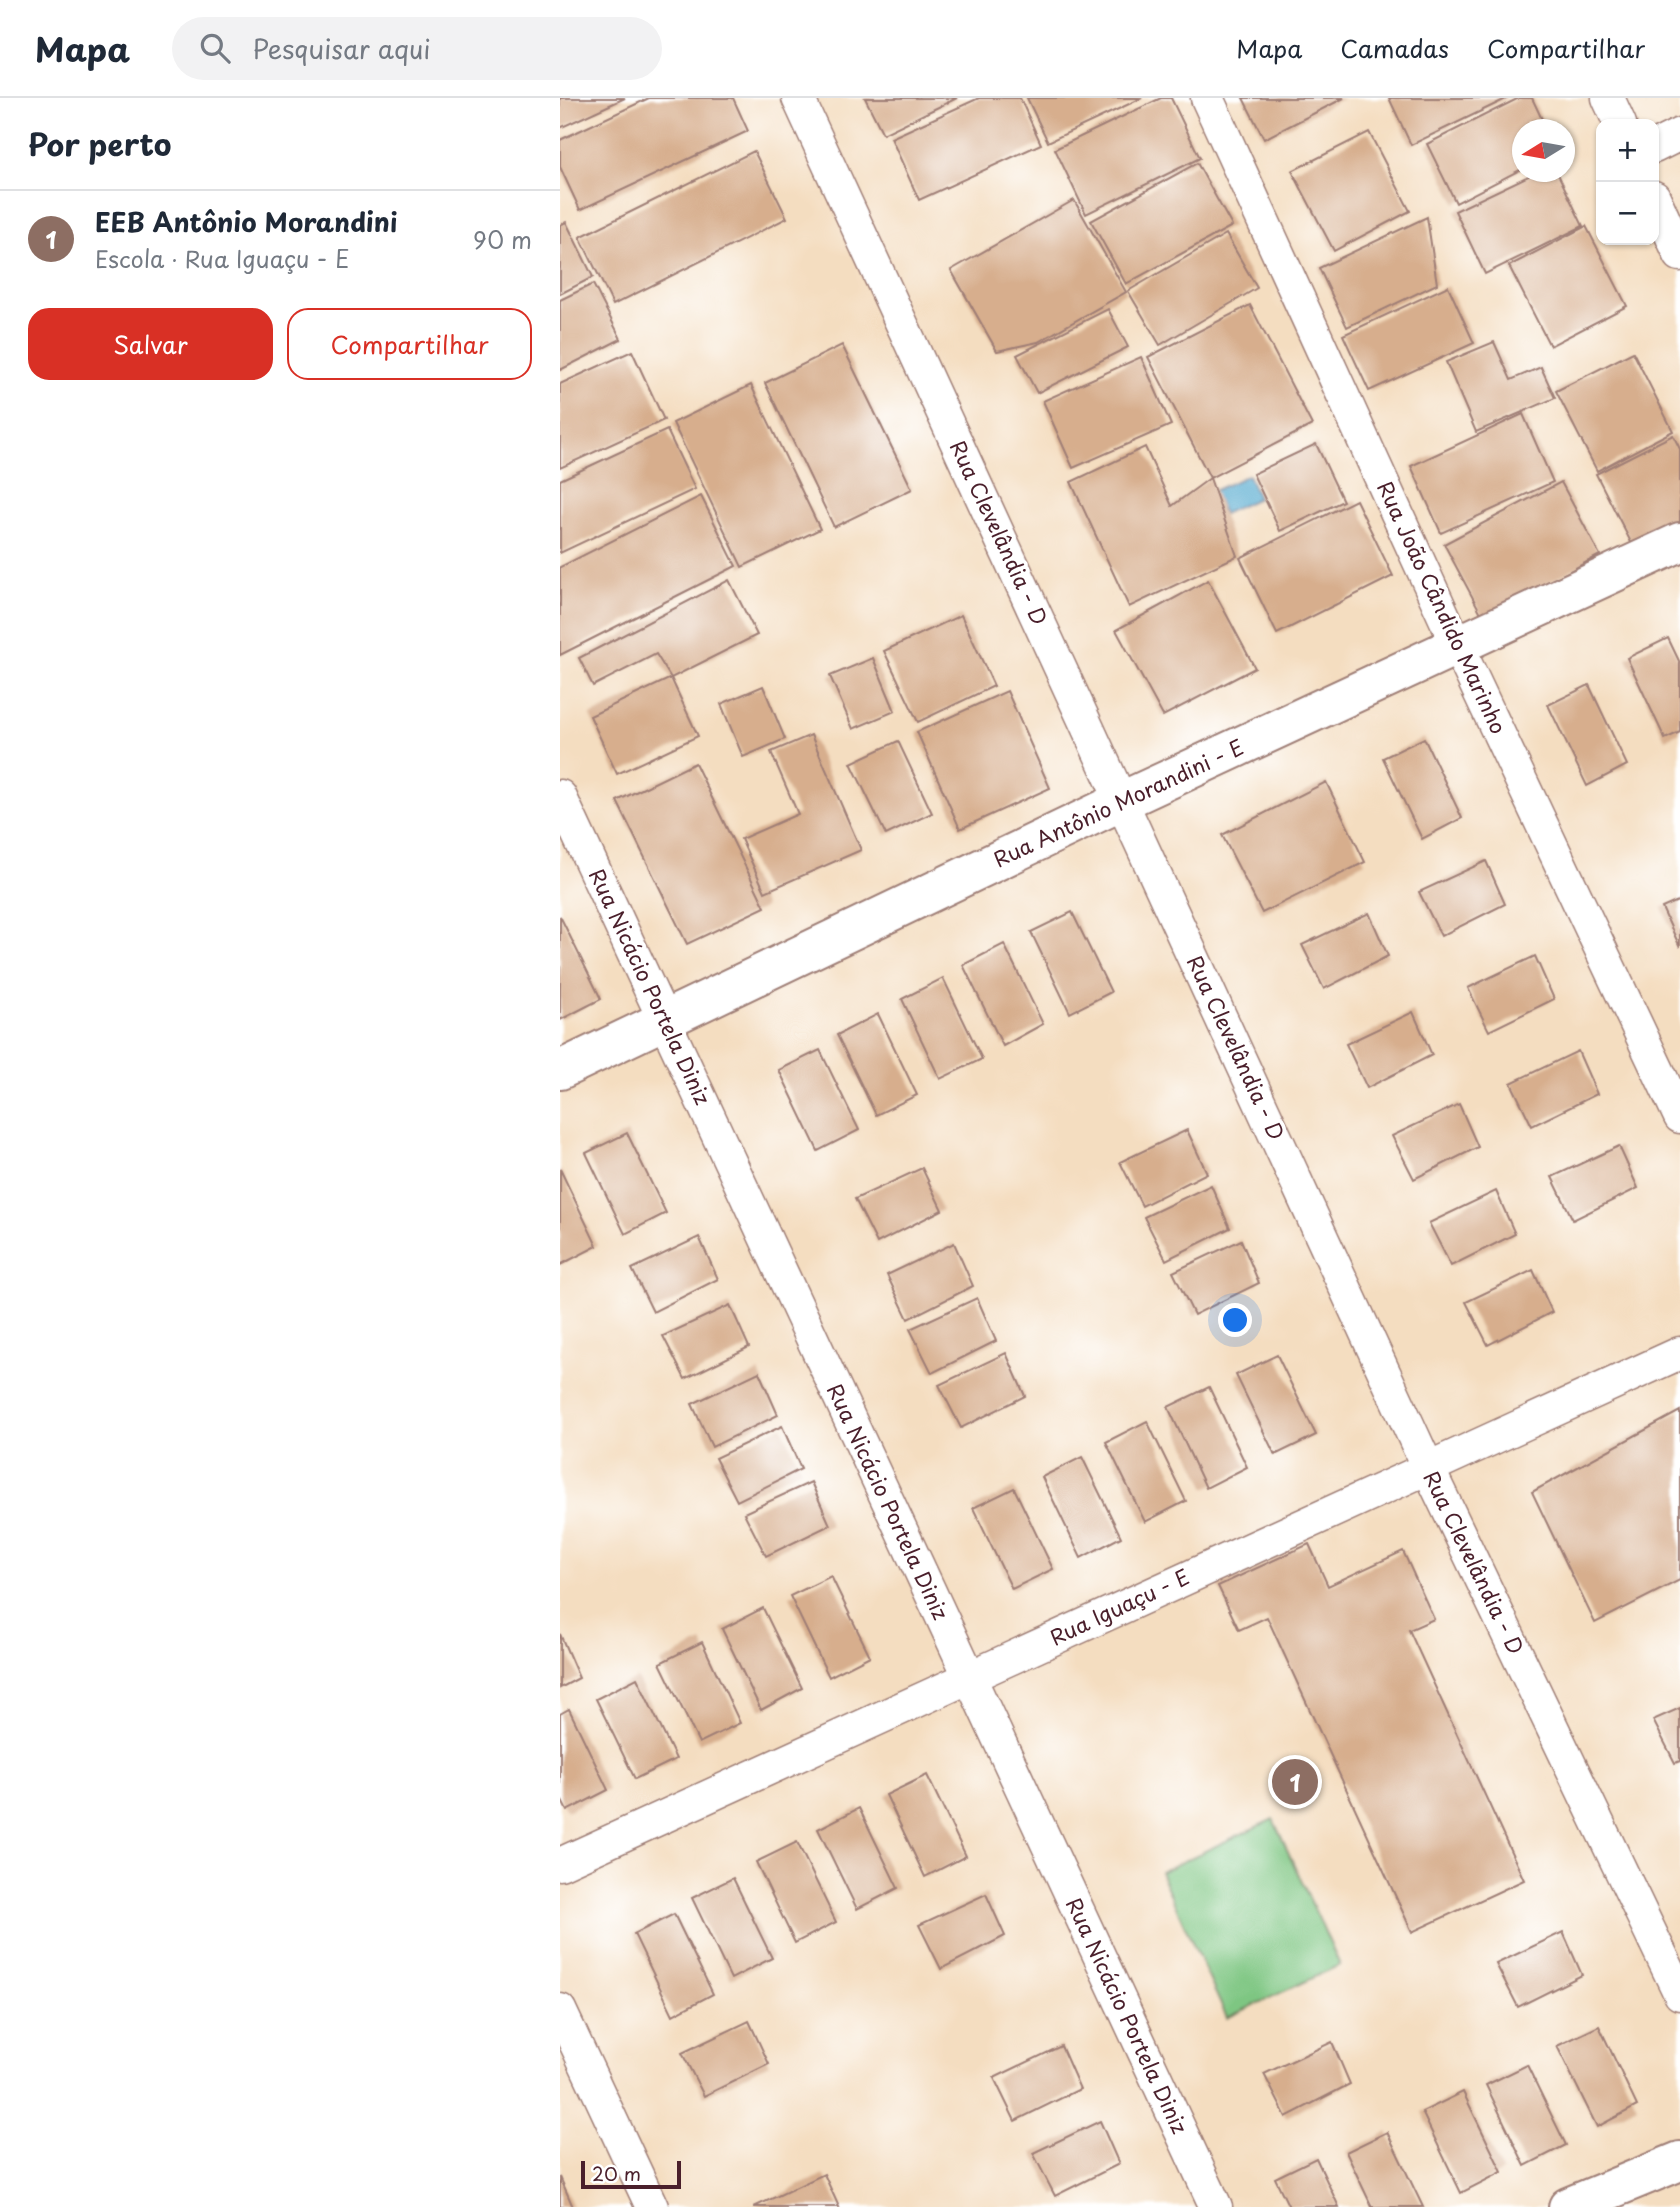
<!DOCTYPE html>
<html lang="pt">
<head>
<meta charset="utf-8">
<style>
  body { margin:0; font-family:"Playpen Sans",sans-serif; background:#f2f2f3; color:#1f2937 }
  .controls { position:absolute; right:21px; top:21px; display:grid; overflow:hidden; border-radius:14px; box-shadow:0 2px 5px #0004 }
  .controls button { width:63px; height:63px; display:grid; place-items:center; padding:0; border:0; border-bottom:2px solid #e0e1e3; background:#fff; color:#1f2937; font:35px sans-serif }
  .compass { position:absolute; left:952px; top:21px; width:63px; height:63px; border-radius:50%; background:#fff; box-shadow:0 2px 5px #0004; rotate:259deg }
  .scale { position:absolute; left:21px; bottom:18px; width:100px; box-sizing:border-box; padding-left:7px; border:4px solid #4a1f2b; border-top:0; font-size:19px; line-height:24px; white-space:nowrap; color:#4a1f2b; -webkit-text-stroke:5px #fff; paint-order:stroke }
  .you { position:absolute; left:676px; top:1223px; width:24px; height:24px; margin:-18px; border:5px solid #fff; border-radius:50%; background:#1a73e8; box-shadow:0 0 0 10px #1a73e833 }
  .badge { display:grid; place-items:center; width:46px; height:46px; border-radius:50%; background:#d93025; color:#fff; font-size:23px; font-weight:700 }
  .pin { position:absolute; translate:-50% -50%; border:4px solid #fff; box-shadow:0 2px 7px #0006 }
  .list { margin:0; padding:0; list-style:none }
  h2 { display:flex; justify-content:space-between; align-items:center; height:91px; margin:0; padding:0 28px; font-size:30px }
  h2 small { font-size:23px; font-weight:400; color:#747a83 }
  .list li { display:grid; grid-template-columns:46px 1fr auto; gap:21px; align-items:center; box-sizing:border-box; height:98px; padding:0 28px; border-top:2px solid #e0e1e3 }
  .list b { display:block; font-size:26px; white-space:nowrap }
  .list p { margin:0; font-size:23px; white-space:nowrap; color:#747a83 }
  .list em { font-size:23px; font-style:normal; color:#747a83 }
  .actions { display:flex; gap:14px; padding:21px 28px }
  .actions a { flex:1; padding:16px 0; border:2px solid #d93025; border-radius:21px; text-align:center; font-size:24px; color:#d93025 }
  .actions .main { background:#d93025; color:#fff }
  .icon { flex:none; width:38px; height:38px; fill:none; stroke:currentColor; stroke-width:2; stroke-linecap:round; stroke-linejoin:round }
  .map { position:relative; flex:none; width:1120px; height:2109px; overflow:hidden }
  header { display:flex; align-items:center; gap:42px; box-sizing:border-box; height:98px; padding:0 35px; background:#fff; border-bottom:2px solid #e0e1e3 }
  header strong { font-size:33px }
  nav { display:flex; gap:38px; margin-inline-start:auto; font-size:24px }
  .search { width:490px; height:63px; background:#f2f2f3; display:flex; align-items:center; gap:18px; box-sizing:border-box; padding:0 24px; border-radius:38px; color:#747a83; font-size:26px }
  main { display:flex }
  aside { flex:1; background:#fff }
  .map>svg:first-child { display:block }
  .green { fill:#7ec682; stroke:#647256; stroke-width:2 }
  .water { fill:#51a8ce; stroke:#4e647c; stroke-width:2 }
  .building { fill:#d7ae8d }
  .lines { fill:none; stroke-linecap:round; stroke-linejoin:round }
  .street-casing { stroke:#9f7e76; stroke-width:35 }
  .secondary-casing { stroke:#9f7e76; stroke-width:42 }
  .street { stroke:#fff; stroke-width:32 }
  .secondary { stroke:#fff; stroke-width:38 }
  .labels { text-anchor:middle; stroke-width:7; stroke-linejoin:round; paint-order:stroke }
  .street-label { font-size:21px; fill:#4a1f2b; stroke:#fff }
</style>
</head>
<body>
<header>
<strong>Mapa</strong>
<div class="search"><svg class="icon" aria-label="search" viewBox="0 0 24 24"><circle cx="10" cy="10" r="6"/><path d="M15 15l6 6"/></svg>Pesquisar aqui</div>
<nav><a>Mapa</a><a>Camadas</a><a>Compartilhar</a></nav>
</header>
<main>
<aside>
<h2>Por perto<small></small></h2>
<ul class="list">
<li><span class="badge" style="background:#8d6e63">1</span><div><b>EEB Antônio Morandini</b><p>Escola · Rua Iguaçu - E</p></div><em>90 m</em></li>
</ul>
<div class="actions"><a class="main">Salvar</a><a>Compartilhar</a></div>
</aside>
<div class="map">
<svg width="1120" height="2109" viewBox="0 0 1120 2109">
  <rect width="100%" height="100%" fill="#fff"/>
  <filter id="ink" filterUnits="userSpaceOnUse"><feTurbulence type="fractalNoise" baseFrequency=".0143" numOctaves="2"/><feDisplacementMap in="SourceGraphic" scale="14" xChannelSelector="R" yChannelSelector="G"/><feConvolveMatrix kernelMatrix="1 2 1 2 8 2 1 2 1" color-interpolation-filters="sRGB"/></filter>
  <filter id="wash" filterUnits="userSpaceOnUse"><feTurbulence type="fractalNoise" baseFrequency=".00686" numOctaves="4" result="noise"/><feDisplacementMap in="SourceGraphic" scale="28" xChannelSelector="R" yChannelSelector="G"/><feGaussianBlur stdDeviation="1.57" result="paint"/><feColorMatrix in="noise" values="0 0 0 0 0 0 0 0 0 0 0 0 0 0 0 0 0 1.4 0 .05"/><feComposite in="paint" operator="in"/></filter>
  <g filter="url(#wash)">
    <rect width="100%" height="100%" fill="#f4ddc0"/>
    <path class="green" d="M713,1721l67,146 -113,53 -67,-146z"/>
    <path class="water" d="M688,377l10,23 -35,16 -10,-23z"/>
    <g id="blocks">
      <g class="building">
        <path d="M0,0h65l-65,30z"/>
        <path d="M89,0h84l15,33 -168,79 -20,-43v-27z"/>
        <path d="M305,0h92l-74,36z"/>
        <path d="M419,0h41l21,46 -122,56 -28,-62z"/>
        <path d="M467,0h115l-94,44z"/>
        <path d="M601,0h10l29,60 -114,56 -31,-65z"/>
        <path d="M683,0h101l-80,41z"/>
        <path d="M829,0h119l-97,47z"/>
        <path d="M959,0h13l15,32h-25v39l-66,34 -29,-59z"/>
        <path d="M809,34l41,79 -76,40 -42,-80z"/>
        <path d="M194,53l33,67 -174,87 -33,-68z"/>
        <path d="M637,65l35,63 -106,58 -35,-63z"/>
        <path d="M977,74h20l26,54 -98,48 -30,-63z"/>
        <path d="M514,102l52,92 -88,50 -41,9 -46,-81z"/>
        <path d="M867,119l10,67 -90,43 -28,-59z"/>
        <path d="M6,124l27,55 -33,17v-69z"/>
        <path d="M1026,128l41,80 -77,40 -41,-80z"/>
        <path d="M666,136l31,54 -97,57 -32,-54z"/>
        <path d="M33,186l28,55 -61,31v-70z"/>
        <path d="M888,188l26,57 -105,48 -26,-56z"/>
        <path d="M690,207l62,120 -102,53 -62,-121z"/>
        <path d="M548,211l20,38 -91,46 -20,-38z"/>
        <path d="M934,244l17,38 30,-13 14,31 -79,34 -30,-70z"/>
        <path d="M282,247l70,144 -78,38 -69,-144z"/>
        <path d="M72,253l32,69 -104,48v-84z"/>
        <path d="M1073,254l40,79 -76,40 -41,-80z"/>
        <path d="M581,259l30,68 -98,43 -30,-67z"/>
        <path d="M191,287l69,144 -78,38 -69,-144z"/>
        <path d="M963,316l30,68 -112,51 -30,-67z"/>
        <path d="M107,332l28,59 -135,64v-73z"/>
        <path d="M1113,337l7,14v83l-43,22 -41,-80z"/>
        <path d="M756,346l27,57 -63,30 -27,-57z"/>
        <path d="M585,349l27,59 38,-28 27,78 -108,51 -58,-125z"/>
        <path d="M1001,384l39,73 -117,62 -39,-73z"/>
        <path d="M141,398l35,70 -176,89v-88z"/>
        <path d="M796,402l37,76 -116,58 -37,-76z"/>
        <path d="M169,482l28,55 -86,43 -15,-24 -63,32 -14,-28z"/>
        <path d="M648,482l47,88 -92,48 -47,-86z"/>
        <path d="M401,517l33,71 -76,36 -34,-71z"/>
        <path d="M1108,540l12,25v69l-15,7 -38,-81z"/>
        <path d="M313,560l22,53 -42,18 -23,-53z"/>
        <path d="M111,580l27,58 -81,38 -27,-58z"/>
        <path d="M1029,587l38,80 -40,21 -39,-81z"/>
        <path d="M203,588l22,53 -42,18 -22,-53z"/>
        <path d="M447,593l43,97 -90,41 -43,-97z"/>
        <path d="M251,637l50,115 -96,42 -24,-53 57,-25 -27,-62z"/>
        <path d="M864,640l38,80 -40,21 -39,-81z"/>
        <path d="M338,643l34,72 -46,22 -35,-72z"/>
        <path d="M135,665l70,144 -78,37 -70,-143z"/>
        <path d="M766,684l39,80 -103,51 -40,-78z"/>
        <path d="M926,763l19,43 -64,32 -22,-44z"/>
        <path d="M1120,802v47l-18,-39z"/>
        <path d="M512,814l39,80 -41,21 -39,-81z"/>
        <path d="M809,815l19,43 -64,33 -22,-44z"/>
        <path d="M0,818l41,83 -41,21z"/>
        <path d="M444,846l39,80 -40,22 -40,-81z"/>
        <path d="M975,858l19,43 -65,32 -21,-43z"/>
        <path d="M383,880l39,81 -42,20 -38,-80z"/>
        <path d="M853,914l19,43 -65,33 -21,-44z"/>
        <path d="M318,916l39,81 -41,20 -39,-80z"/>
        <path d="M260,952l39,80 -41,21 -39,-81z"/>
        <path d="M1018,953l19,43 -65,32 -21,-43z"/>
        <path d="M899,1006l19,43 -64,32 -22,-43z"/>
        <path d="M627,1032l20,43 -65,33 -22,-44z"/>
        <path d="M67,1035l39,80 -41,21 -39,-81z"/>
        <path d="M1059,1048l19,42 -65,32 -21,-43z"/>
        <path d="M362,1070l20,42 -65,33 -22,-44z"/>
        <path d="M0,1071l37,77 -37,19z"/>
        <path d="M651,1087l19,43 -64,32 -22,-43z"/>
        <path d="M936,1093l19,43 -64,32 -22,-43z"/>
        <path d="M139,1139l19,42 -65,33 -21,-43z"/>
        <path d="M681,1142l18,43 -65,32 -21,-43z"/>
        <path d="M394,1145l19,43 -65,33 -21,-44z"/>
        <path d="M973,1172l19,42 -64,33 -22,-43z"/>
        <path d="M417,1200l19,43 -64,32 -22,-44z"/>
        <path d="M170,1207l19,42 -64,32 -22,-43z"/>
        <path d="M446,1255l19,43 -64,32 -22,-43z"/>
        <path d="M717,1257l39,80 -41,20 -39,-80z"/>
        <path d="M199,1274l19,43 -66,32 -20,-43z"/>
        <path d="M649,1289l38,80 -41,21 -38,-81z"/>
        <path d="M1120,1313v169l-85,43 -63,-131z"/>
        <path d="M587,1323l39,80 -41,21 -39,-80z"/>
        <path d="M222,1328l19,43 -64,32 -22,-43z"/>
        <path d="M522,1359l39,80 -40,21 -39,-81z"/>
        <path d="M251,1384l19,43 -64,31 -22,-43z"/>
        <path d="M454,1390l39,81 -41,20 -39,-81z"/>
        <path d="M749,1446l19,42 75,-35 31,68 -25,11 115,250 -112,52 -145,-315 -28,13 -21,-44z"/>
        <path d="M271,1478l39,80 -41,21 -39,-81z"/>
        <path d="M203,1510l39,80 -41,22 -39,-81z"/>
        <path d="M0,1536l19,44 -19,10z"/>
        <path d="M142,1544l38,81 -41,20 -39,-80z"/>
        <path d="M77,1580l39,81 -41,20 -39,-80z"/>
        <path d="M1120,1610v53l-5,2 -22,-43z"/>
        <path d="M9,1611l39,81 -41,21 -7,-14v-83z"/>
        <path d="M367,1677l39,81 -41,21 -39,-82z"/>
        <path d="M299,1710l39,80 -41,21 -39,-80z"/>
        <path d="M237,1744l39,80 -41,21 -39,-81z"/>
        <path d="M173,1780l39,80 -41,21 -39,-81z"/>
        <path d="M426,1796l19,42 -64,33 -22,-44z"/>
        <path d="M114,1816l39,80 -40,21 -39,-81z"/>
        <path d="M1003,1834l19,43 -64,32 -22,-43z"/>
        <path d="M189,1923l20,43 -65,32 -22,-43z"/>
        <path d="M1039,1928l38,80 -40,21 -40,-81z"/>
        <path d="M772,1944l18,42 -64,33 -22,-43z"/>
        <path d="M501,1948l19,43 -65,32 -21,-43z"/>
        <path d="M967,1967l39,80 -41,21 -39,-81z"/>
        <path d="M903,1994l39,80 -41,21 -39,-81z"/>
        <path d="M540,2023l19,43 -64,32 -22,-43z"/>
        <path d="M827,2034l36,75h-51l-26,-55z"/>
        <path d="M756,2060l23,49h-50l-14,-29z"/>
        <path d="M264,2076l15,33h-85z"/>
        <path d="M0,2079l13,30h-13z"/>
      </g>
    </g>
  </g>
  <g filter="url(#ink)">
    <use href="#blocks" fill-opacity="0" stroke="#9f7e76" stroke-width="2"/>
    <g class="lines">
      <g class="street-casing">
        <g id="street">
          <path d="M238,0l630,1370 252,526"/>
          <path d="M647,0l251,549 222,470"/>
          <path d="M1048,0l12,26"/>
          <path d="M1094,49l26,-13"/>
          <path d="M1094,99l26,58"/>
          <path d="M0,698l656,1411"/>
          <path d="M0,1766l1120,-511"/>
          <path d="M0,1912l92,197"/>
        </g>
      </g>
      <g class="secondary-casing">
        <g id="secondary">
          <path d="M0,972l562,-269 558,-259"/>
          <path d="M1008,2109l112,-46"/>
        </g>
      </g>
      <use href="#street" class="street"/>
      <use href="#secondary" class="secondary"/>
    </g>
  </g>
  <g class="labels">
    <g class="street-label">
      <text transform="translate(438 435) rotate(65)" y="7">Rua Clevelândia - D</text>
      <text transform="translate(881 510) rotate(65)" y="7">Rua João Cândido Marinho</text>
      <text transform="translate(559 706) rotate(-25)" y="7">Rua Antônio Morandini - E</text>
      <text transform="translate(89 889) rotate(65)" y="7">Rua Nicácio Portela Diniz</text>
      <text transform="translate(675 950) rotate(65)" y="7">Rua Clevelândia - D</text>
      <text transform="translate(327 1404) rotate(65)" y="7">Rua Nicácio Portela Diniz</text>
      <text transform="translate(913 1465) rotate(64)" y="7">Rua Clevelândia - D</text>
      <text transform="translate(560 1510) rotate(-25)" y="7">Rua Iguaçu - E</text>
      <text transform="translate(566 1918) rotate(65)" y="7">Rua Nicácio Portela Diniz</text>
    </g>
  </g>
</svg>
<div class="controls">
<button>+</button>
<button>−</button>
</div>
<svg class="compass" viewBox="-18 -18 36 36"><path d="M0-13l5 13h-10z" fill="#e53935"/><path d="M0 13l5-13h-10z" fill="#747a83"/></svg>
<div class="scale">20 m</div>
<div class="you"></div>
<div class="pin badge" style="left:735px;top:1684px;background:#8d6e63">1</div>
</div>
</main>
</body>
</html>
